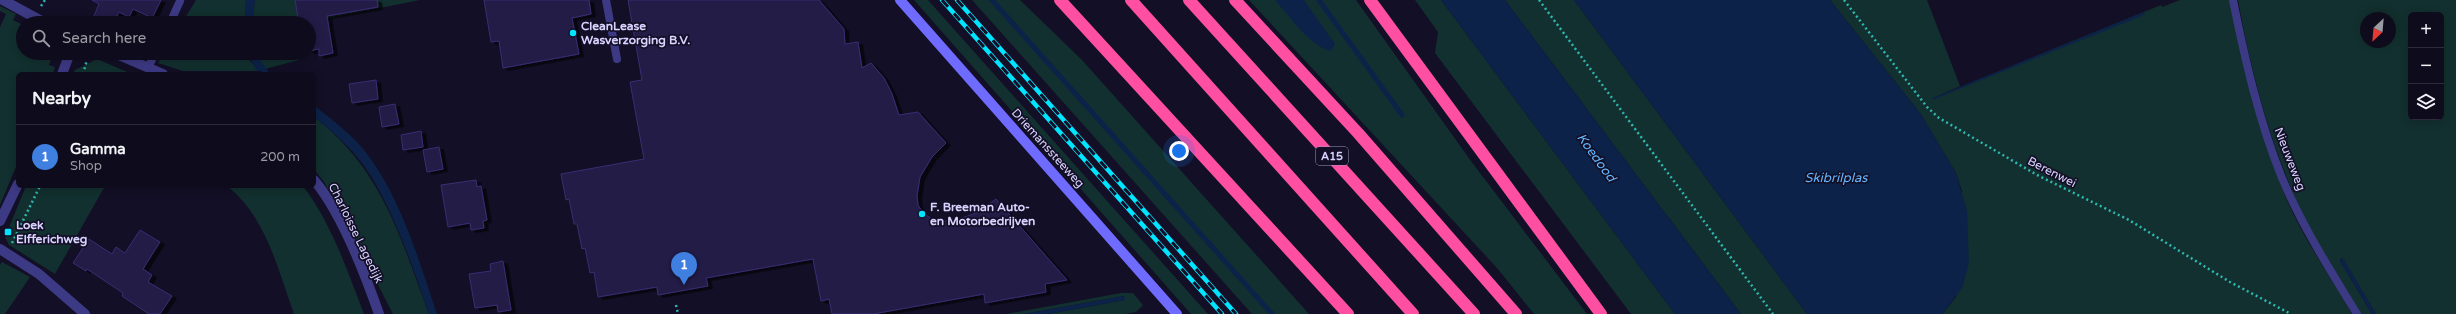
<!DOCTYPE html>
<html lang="en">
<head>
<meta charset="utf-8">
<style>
  body { margin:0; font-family:"Varela Round",sans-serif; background:#1c1929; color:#f1f3f6 }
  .controls { position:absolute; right:12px; top:12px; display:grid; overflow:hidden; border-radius:6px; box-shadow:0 2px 10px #0003 }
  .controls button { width:36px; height:36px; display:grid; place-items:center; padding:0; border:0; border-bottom:1px solid #2e2b3b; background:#0e0b1c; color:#f1f3f6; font:20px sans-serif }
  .compass { position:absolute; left:2360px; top:12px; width:36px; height:36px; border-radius:50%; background:#0e0b1c; box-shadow:0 2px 10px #0003; rotate:206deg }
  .you { position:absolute; left:1179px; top:151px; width:14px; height:14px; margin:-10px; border:3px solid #fff; border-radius:50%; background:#1a73e8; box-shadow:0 0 0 6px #1a73e833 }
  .badge { display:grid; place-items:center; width:26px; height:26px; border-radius:50%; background:#7c3aed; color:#fff; font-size:13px; font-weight:700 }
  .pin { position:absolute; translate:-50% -33px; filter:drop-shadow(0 1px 2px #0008) }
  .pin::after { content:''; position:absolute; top:21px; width:14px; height:12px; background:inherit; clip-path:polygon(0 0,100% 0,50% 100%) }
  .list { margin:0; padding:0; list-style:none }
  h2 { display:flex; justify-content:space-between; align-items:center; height:52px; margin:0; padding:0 16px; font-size:17px }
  h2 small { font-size:13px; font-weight:400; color:#9b9ba3 }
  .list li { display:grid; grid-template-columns:26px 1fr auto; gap:12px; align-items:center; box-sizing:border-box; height:64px; padding:0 16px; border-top:1px solid #2e2b3b }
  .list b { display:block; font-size:15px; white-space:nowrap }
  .list p { margin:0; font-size:13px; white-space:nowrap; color:#9b9ba3 }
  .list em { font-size:13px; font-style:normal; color:#9b9ba3 }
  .icon { flex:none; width:22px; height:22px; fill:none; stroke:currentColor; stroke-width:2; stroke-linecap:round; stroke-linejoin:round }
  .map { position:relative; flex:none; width:2456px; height:314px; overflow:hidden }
  .search { position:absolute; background:#0e0b1c; box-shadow:0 2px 10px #0003; left:16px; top:16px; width:300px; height:44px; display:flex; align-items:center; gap:10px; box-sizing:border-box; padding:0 14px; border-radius:22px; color:#9b9ba3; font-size:15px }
  .panel { position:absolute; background:#0e0b1c; box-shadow:0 2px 10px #0003; left:16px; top:72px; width:300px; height:116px; border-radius:6px }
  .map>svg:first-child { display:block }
  .green { fill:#12302f; fill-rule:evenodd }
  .water { fill:#0c2248 }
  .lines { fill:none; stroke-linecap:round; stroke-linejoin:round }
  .stream { stroke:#0c2248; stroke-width:5 }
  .building { fill:#241b47; stroke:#3b2d73; filter:url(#shadow) }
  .path { stroke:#2fb8b0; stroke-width:2.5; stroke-dasharray:2 3; stroke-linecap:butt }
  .service { stroke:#3d3a85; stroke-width:8 }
  .minor { stroke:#3d3a85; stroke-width:10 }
  .secondary { stroke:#6f6bff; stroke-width:10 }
  .motorway { stroke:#ff4fa3; stroke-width:12 }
  .rail-casing { stroke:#00e5ff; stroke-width:4.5 }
  .rail { stroke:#130f26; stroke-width:3; stroke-dasharray:9; stroke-linecap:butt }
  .poi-dot { fill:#00e5ff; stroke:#130f26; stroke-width:1.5 }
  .labels { text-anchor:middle; stroke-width:3.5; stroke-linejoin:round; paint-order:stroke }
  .shield { fill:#130f26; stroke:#9e99be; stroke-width:1 }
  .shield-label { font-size:11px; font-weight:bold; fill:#d9d4ff }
  .poi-label { font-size:12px; font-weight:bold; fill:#d9d4ff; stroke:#130f26; text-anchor:start }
  .street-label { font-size:12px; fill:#d9d4ff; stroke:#130f26 }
  .water-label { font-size:13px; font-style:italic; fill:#62b6ff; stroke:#130f26 }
</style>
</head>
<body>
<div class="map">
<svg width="2456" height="314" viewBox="0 0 2456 314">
  <defs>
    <filter id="shadow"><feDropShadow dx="4.5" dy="2.5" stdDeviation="0" flood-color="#0009"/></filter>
  </defs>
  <rect width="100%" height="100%" fill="#130f26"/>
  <g class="green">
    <path d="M196,0h50l-1,23h-63z"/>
    <path d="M255,0h165l-116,23h-52z"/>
    <path d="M914,0h14l280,314h-17z"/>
    <path d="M972,0h48l62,60 227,254h-57z"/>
    <path d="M1249,0h107l115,161 116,153h-53l-37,-46z"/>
    <path d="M1415,0h26l234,314h-44l-196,-261 3,-21z"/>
    <path d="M1505,0h69l233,314h-66z"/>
    <path d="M1830,0h97l33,86 -27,12 228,-93 1,2 18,-7h50c13,68 30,134 56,198 17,40 44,78 66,116h-410l14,-17 6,-106 -6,-18 -36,-60z"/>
    <path d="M2238,0h218v314h-80l-33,-55 -2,-1 -1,3 32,53h-11c-28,-43 -56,-88 -74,-136 -23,-57 -38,-117 -49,-178zM2411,15h30v102h-30zM2366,18h24v24h-24z"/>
    <path d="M0,6l16,8 -3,6 10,5v28h30l-4,12 6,2 -2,7h-35v88l-18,43v-178l6,-13 -6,-3z"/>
    <path d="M164,53h83l3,8 10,10h-77l-25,-8z"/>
    <path d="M255,53h42l2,7 -34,9z"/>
    <path d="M97,59l35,15h-59l2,-4z"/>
    <path d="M314,117c68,52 86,120 115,197h-36l-50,-97 -19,-35 -10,-13z"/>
    <path d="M26,186h79l-50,88 -46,-29 -4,-8z"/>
    <path d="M227,186h76c29,38 44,84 61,128h-70c-16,-44 -28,-98 -67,-128z"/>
    <path d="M2,262l28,15 -25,37h-5v-49z"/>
    <path d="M1121,293h12l10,12 -7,7 -11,2h-77l76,-14v-4l-100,18h-18z"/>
  </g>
  <g class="water">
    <path d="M246,0h9l-3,23h-7z"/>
    <path d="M1275,0h29l31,44 -4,7c-19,-3 -43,-36 -56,-51z"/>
    <path d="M1441,0h64l236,314h-66z"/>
    <path d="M1574,0h256l90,113 36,60 11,38 2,52 -7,25 -20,26h-135z"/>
    <path d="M2144,12l1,2 -6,3 -207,83 1,-2z"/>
    <path d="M247,53h8l15,21 -14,-4z"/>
    <path d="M314,105c19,16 39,30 54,50 34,46 51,106 69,159h-8c-15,-44 -34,-99 -58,-138 -15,-24 -35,-42 -57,-59z"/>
    <path d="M2342,258h1l33,56h-4l-32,-53z"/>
    <path d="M1124,296l1,4 -77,14h-24z"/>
  </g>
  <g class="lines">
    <g class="stream">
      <path d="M992,0l280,314"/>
      <path d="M1319,0l83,115"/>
    </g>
  </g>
  <g class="building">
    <path d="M92,0h69l-9,18 -19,-9 -4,8 -10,-5 -5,11h-23l8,-19z"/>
    <path d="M295,0h82l1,7 -51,9 6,37 -14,3v-7l-10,2v-28h-10z"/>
    <path d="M484,0h105l2,14 -19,4 7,36 -76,14 -4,-27 -8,1z"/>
    <path d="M628,0h191l25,29 1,15 13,-2 4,26 9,-5 13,15 8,16 7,21 19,-3 28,31 -14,14 -12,20 -3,19 1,9 5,8 12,8h19l22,-8 20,-14 71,81 -22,4 1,8 -61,11 -1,-9 -111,20h-41l-3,-15 -8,2 -8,-42 -107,19 2,8 -50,9 -1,-8 -59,10 -4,-25 -4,1 -5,-25 -3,1 -5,-25h-3l-5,-25 -3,1 -5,-26 83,-15 -14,-77 12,-2z"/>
    <path d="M376,80l2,19 -26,4 -3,-19z"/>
    <path d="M395,104l4,20 -17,3 -3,-20z"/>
    <path d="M421,131l2,16 -20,3 -2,-15z"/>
    <path d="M439,147l4,22 -16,3 -4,-22z"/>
    <path d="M476,180l1,7 4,-1 6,34 -4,1 1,7 -13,2 -1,-7 -22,4 -7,-42z"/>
    <path d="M140,230l20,12 -17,27 9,6 -4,7 24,14 -12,18h-11l-27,-18 1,-3 -36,-24 -1,2 -13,-8 16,-24 23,15 4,-7 9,6z"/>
    <path d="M503,261l8,49 -13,2 -1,-7 -22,3 -6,-34 22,-3 -1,-7z"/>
  </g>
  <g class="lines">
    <g class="path">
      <path d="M1539,0l234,314"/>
      <path d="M1844,0l83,107 12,11 100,58 90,44 101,62 61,32"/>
      <path d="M41,6l4,-6"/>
      <path d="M83,74l6,-21"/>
      <path d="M12,243l28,-57"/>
      <path d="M676,305l2,9"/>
    </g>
    <g class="service">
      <path d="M606,0l11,59"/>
      <path d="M2233,0c12,60 26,121 49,178 20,48 48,92 75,136"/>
      <path d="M170,23l10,-22"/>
      <path d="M148,68l7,-15"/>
    </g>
    <g class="minor">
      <path d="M3,0l42,23"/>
      <path d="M114,53l49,21"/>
      <path d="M62,74l8,-21"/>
      <path d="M314,180c27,32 51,94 65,134"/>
      <path d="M0,221l18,-37"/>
      <path d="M0,249l39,25 46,40"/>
    </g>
    <path class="secondary" d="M900,0l277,314"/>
    <g class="motorway">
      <path d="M1060,0l288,314"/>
      <path d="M1131,0l282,314"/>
      <path d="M1189,0l285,314"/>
      <path d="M1235,0l123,133 158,181"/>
      <path d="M1370,0l231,314"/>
    </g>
    <g class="rail-casing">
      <g id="rail">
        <path d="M942,0l280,314"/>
        <path d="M957,0l279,314"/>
      </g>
    </g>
    <use href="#rail" class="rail"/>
  </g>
  <g class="poi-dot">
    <circle cx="573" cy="33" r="4"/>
    <circle cx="922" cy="214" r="4"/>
    <rect x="4" y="228" width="8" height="8" rx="2"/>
  </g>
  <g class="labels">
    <rect class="shield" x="1316" y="147" width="32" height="18" rx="3"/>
    <g class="shield-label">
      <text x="1332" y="160">A15</text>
    </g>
    <g class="poi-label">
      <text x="581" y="30">CleanLease<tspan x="581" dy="14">Wasverzorging B.V.</tspan></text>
      <text x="930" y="211">F. Breeman Auto-<tspan x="930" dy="14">en Motorbedrijven</tspan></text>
      <text x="16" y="229">Loek<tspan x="16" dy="14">Elfferichweg</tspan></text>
    </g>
    <g class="street-label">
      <text transform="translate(1048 148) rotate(48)" y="4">Driemanssteeweg</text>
      <text transform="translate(2290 159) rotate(69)" y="4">Nieuweweg</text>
      <text transform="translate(2052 172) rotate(27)" y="4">Berenwei</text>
      <text transform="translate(356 233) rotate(64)" y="4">Charloisse Lagedijk</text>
    </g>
    <g class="water-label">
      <text transform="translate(1597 157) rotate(54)" y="5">Koedood</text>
      <text x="1836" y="182">Skibrilplas</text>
    </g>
  </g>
</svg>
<div class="controls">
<button>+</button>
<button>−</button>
<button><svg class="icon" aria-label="layers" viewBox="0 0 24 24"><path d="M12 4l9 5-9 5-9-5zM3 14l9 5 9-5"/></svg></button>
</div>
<svg class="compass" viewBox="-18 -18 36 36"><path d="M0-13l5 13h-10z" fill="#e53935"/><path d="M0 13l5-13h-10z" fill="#9b9ba3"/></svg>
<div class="you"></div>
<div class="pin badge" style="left:684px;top:285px;background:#3f7fe0">1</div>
<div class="search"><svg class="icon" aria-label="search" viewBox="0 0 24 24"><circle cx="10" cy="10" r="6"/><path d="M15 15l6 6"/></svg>Search here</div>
<section class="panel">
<h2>Nearby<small></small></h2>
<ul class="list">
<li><span class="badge" style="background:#3f7fe0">1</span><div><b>Gamma</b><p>Shop</p></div><em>200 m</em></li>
</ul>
</section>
</div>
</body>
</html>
